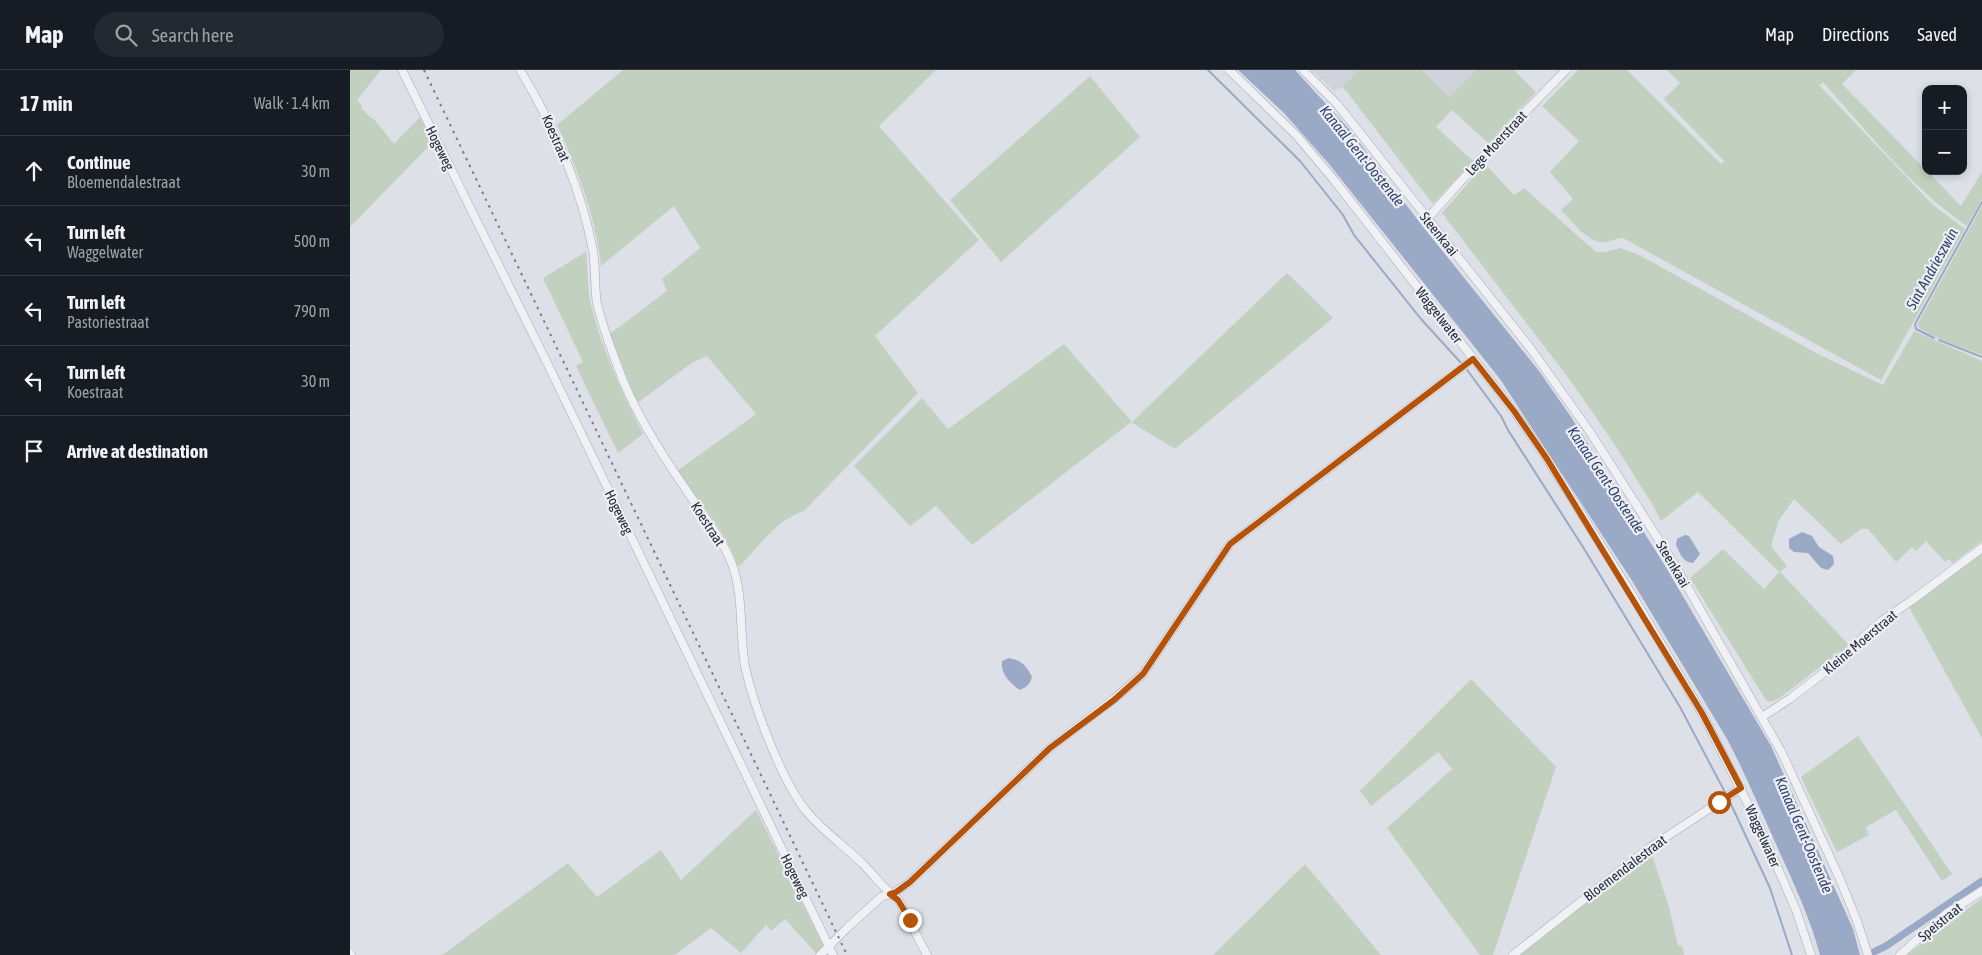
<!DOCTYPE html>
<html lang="en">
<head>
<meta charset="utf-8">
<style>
  body { margin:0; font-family:"Asap Condensed",sans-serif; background:#242831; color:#f1f3f6 }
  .controls { position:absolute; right:15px; top:15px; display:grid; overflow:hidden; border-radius:10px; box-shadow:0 2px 8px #0003 }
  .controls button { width:45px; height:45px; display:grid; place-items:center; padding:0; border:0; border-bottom:1px solid #363941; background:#171b24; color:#f1f3f6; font:25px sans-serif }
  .stop { position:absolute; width:15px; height:15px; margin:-11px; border:4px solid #b45309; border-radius:50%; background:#fff }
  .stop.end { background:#b45309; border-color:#fff; box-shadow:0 1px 5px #0008 }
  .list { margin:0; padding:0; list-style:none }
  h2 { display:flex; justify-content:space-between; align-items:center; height:65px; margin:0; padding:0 20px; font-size:21px }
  h2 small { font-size:16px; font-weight:400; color:#9ea1a6 }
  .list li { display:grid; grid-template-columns:32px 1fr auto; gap:15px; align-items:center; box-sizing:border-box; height:70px; padding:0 20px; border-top:1px solid #363941 }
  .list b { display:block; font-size:19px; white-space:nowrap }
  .list p { margin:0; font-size:16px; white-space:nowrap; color:#9ea1a6 }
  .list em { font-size:16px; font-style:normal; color:#9ea1a6 }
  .icon { flex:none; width:28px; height:28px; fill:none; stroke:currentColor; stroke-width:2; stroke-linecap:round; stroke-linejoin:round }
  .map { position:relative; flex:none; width:1632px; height:885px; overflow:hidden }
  header { display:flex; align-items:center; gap:30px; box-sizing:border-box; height:70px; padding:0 25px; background:#171b24; border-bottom:1px solid #363941 }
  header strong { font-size:24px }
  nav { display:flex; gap:28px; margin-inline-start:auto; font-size:18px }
  .search { width:350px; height:45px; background:#242831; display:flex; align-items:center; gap:12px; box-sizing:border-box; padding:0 18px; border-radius:28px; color:#9ea1a6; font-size:19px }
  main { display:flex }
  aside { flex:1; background:#171b24 }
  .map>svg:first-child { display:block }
  .built { fill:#d0d2dc }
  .green { fill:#c1d0bf }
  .water { fill:#99a9c6 }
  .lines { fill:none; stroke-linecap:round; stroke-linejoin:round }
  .stream { stroke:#99a9c6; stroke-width:2 }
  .canal { stroke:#99a9c6; stroke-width:7 }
  .street-casing { stroke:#a6aab4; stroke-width:9 }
  .street { stroke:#f0f1f5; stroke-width:8 }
  .rail { stroke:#777d90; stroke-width:2; stroke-dasharray:2.5 5; stroke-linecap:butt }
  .route { stroke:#b45309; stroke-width:6 }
  .labels { text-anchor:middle; stroke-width:4.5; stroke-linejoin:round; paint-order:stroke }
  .street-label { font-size:14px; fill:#272c3d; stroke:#edeff4 }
  .water-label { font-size:15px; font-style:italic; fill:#33456f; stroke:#edeff4 }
</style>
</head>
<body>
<header>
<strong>Map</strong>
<div class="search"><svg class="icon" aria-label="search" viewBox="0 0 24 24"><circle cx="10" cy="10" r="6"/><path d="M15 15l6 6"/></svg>Search here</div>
<nav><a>Map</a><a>Directions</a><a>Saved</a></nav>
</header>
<main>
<aside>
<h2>17 min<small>Walk · 1.4 km</small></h2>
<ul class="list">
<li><svg class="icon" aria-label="ahead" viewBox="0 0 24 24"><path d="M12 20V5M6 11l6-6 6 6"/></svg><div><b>Continue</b><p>Bloemendalestraat</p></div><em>30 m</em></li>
<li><svg class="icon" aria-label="left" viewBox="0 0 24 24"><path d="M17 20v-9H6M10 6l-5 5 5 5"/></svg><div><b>Turn left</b><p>Waggelwater</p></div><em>500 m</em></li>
<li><svg class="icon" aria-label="left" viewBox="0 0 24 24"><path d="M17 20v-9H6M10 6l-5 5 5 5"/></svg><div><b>Turn left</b><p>Pastoriestraat</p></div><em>790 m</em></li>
<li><svg class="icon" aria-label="left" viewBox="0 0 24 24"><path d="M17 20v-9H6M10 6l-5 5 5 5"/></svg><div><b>Turn left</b><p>Koestraat</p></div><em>30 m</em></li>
<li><svg class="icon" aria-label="arrive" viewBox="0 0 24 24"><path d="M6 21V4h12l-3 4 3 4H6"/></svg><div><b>Arrive at destination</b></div></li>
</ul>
</aside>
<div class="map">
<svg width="1632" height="885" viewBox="0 0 1632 885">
  <rect width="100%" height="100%" fill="#dde0e7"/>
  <g class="built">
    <path d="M962,0h47l-17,17 -8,4z"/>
    <path d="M1072,0h54l-27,27z"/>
  </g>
  <g class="green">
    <path d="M0,0h31l-24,30 5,6 -1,2 11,11 1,-1 21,26 26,-27 12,26 -82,84z"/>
    <path d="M273,0h313l-57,56 100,114 -104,96 43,57 -114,118c-26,8 -44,33 -62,53l-4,2c-12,-35 -40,-66 -61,-95l79,-57 -49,-58 -15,7 -55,40 -27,-69 57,-43 -5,-12 38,-31 -26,-42 -73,60c-5,-49 -23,-96 -44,-141z"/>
    <path d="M1009,0h63l27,27 27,-27h38l22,22 -48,51 -36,-33 -16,17 37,34 -40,43 -86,-112 -5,-5z"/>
    <path d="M1228,0h49l94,94 3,-3 -60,-62 16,-16 -13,-13h189l-14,14 119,122 21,-34v27l-15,27c-56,-38 -99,-94 -144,-144l-4,3 114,120 32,24 -84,151 -258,-142c-9,0 -17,6 -24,4 -15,-4 -27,-21 -38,-32l12,-11 -23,-27 29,-31 -37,-35z"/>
    <path d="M740,6l50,61 -139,125 -51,-62z"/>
    <path d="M1135,94l29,31 10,-7 72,64h9l15,-4 19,7 181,100 63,30 31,-54 68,30v180l-29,22 -4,-4 -4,3 -19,-21 -10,10 -4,-4 -16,15 -28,-33h-7l-20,15 -47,-45 -15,21 -8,26 16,20 -7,6 69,73 -71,54 -8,3 -4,-2 -76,-122 33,-29 41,40 15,-17 -81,-80 -37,29 -7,-14 -39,-62 -45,-65 -128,-167z"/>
    <path d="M1632,136v149c-12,-5 -61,-21 -65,-30z"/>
    <path d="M236,182c2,17 1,37 5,53 11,45 31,88 52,129l-25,19 -42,-87 7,-4 -40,-84z"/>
    <path d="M937,203l46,45 -158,131 -44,-27 -159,123 -36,-39 -26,20 -56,-60 68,-68 26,31 116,-85 68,78z"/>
    <path d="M1632,484v184l-73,-131z"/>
    <path d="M1121,609l85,88 -63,188h-13l-93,-127 65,-59 -14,-17 -67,54 -11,-15z"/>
    <path d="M1508,666l94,138 -10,7 -46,-71 -30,17 3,8 -32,17 -36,-75z"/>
    <path d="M406,740l67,135 -2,5 -5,3 -31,-34 -14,12 -5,-6 -25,28 -30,-25 -36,27h-233l126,-92 29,34 64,-47 20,30z"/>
    <path d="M1301,782l18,55 9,39 4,-1 2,10h-164z"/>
    <path d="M955,794l76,91h-168z"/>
    <path d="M1632,828v57h-75z"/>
  </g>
  <g class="water">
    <path d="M888,0h57l55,60 70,93 119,148 32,46 93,147 107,182 82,183 7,26h-40c-10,-38 -28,-75 -44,-111 -16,-35 -31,-71 -49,-105l-96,-160 -131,-200 -171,-215 -45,-51z"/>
    <path d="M1452,462l10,4 7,11 14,9 1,8 -6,6 -7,-2 -13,-15 -14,-1 -5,-4v-9z"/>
    <path d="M1335,465l4,1 11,18 -7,9c-11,-1 -13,-10 -17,-18l1,-6z"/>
    <path d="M659,588c13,3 17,7 23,19 -2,7 -5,10 -12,13 -10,-6 -20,-17 -18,-29z"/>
  </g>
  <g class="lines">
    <g class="stream">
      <path d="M858,0l92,91 43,54 11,20 67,84 41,45"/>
      <path d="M1584,268l-18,-9 -1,-5 67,-122"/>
      <path d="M1589,270l43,17"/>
      <path d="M1115,297l36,49 7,14 75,117 97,160 47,89"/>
      <path d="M1379,730l41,88 22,67"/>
    </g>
    <path class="canal" d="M1524,882l12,-6 96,-65"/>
    <g class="street-casing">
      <g id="street">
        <path d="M52,0l152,307 279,578"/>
        <path d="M170,0c34,56 61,117 73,181 3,17 1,35 4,52 5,23 18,57 27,80 16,37 38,72 61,105 16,25 36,48 47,76 12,32 7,68 13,102 8,38 37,116 62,146 16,19 37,34 55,51 12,12 22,27 36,36l29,56"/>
        <path d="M879,0l68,66 37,44 180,231 33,48 84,134 71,120 59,117 35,80 15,45"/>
        <path d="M953,0l34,34 194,245 59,83 86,135 106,186 58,126 17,42 11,34"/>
        <path d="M1077,149l68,-76 71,-73"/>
        <path d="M1412,647l29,-19 39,-30 50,-46 31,-21 71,-53"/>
        <path d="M0,883l1,2"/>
        <path d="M470,885l27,-27 34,-31 14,-5 15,-10 140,-134 64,-49 29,-25 87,-130 243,-185"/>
        <path d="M1163,885l136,-107 92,-60"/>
        <path d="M1550,885l47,-42 35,-22"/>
      </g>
    </g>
    <use href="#street" class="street"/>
    <path class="rail" d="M74,0l423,885"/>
  </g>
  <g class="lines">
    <path class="route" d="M560,850l-12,-20 -8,-6 6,-2 14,-10 140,-134 64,-48 29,-26 87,-130 243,-185 41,52 33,48 155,254 39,75 -22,14"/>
  </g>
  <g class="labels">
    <g class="street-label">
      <text transform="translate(206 68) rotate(66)" y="5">Koestraat</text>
      <text transform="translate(1146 73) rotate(-47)" y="5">Lege Moerstraat</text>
      <text transform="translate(90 78) rotate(64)" y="5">Hogeweg</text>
      <text transform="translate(1089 164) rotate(51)" y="5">Steenkaai</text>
      <text transform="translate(1089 245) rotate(52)" y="5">Waggelwater</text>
      <text transform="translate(269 442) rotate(64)" y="5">Hogeweg</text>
      <text transform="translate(358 454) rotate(57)" y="5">Koestraat</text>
      <text transform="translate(1323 494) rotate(59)" y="5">Steenkaai</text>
      <text transform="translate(1510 572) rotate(-40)" y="5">Kleine Moerstraat</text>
      <text transform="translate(1413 766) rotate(66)" y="5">Waggelwater</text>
      <text transform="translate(1275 798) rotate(-37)" y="5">Bloemendalestraat</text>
      <text transform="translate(445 806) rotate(64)" y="5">Hogeweg</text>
      <text transform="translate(1590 852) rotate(-39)" y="5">Speistraat</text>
    </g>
    <g class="water-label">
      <text transform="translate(1012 86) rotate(51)" y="5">Kanaal Gent-Oostende</text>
      <text transform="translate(1582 199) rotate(-61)" y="5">Sint Andrieszwin</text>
      <text transform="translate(1256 410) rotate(56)" y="5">Kanaal Gent-Oostende</text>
      <text transform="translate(1454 765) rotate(67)" y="5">Kanaal Gent-Oostende</text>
    </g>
  </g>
</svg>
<div class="controls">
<button>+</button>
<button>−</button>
</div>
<div class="stop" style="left:1369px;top:732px"></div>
<div class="stop end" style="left:560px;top:850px"></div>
</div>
</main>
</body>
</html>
